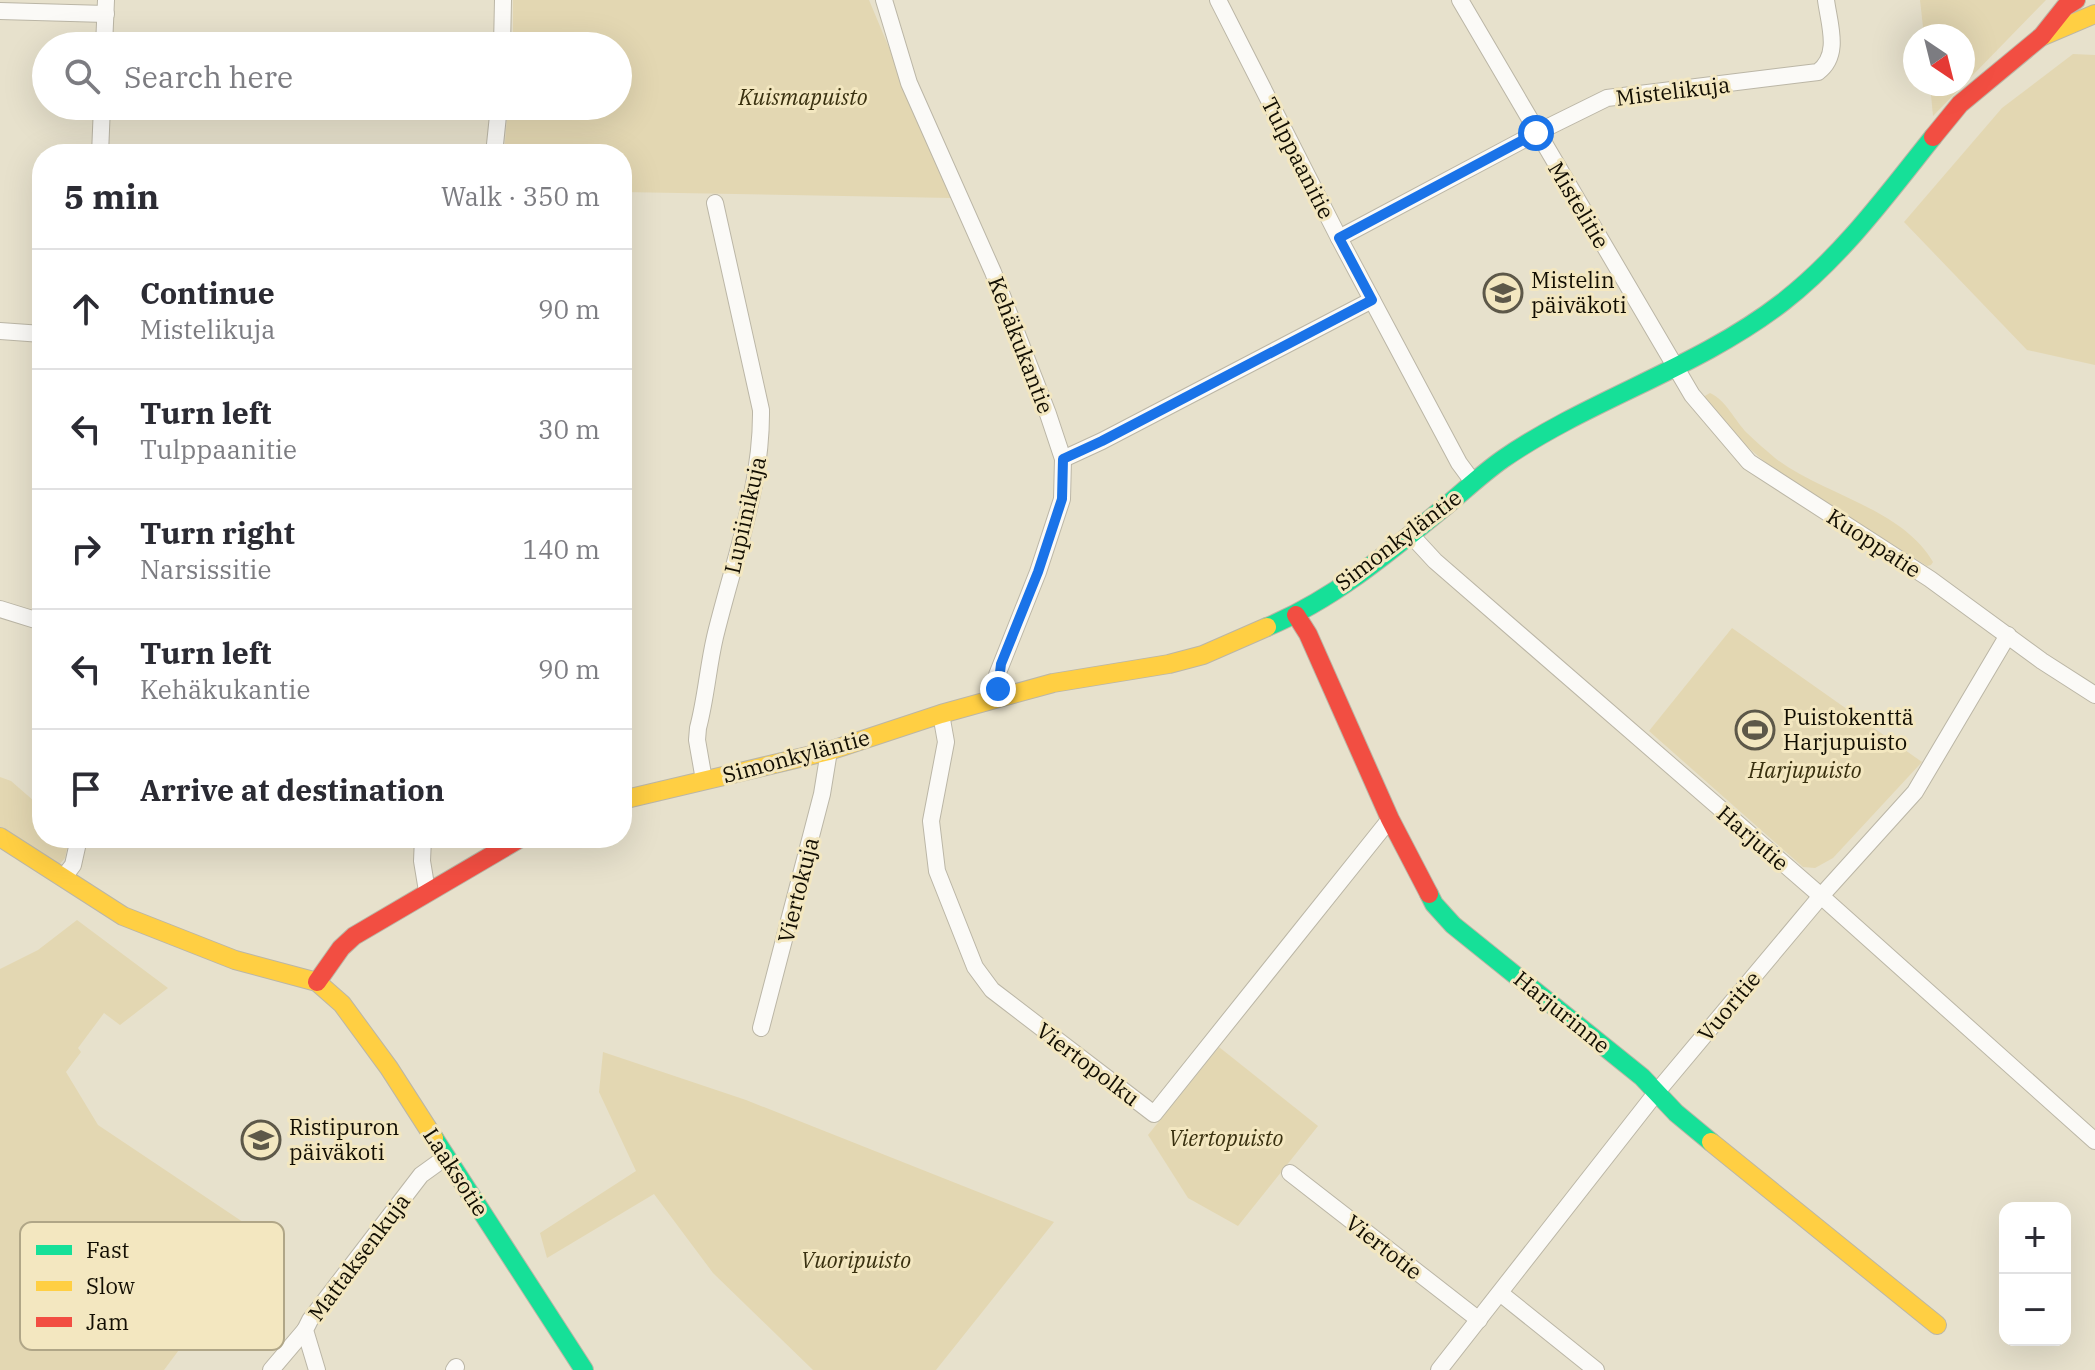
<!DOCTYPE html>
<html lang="en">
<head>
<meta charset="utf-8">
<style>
  body { margin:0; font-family:"IBM Plex Serif",serif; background:#f7f7f7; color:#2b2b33 }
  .controls { position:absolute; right:24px; bottom:24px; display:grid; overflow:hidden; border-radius:16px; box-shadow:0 8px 32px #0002 }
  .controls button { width:72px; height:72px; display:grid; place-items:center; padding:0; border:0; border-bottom:2px solid #e1e1e2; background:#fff; color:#2b2b33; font:40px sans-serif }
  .compass { position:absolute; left:1903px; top:24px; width:72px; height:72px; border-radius:50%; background:#fff; box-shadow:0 8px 32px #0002; rotate:145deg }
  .stop { position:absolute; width:24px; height:24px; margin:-18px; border:6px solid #1a73e8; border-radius:50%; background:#fff }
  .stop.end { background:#1a73e8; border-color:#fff; box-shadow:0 2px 8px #0008 }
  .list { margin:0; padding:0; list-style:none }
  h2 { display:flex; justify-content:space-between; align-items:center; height:104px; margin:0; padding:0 32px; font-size:34px }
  h2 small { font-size:26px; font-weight:400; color:#7c7c81 }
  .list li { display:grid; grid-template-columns:52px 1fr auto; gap:24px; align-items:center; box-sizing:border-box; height:120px; padding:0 32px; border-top:2px solid #e1e1e2 }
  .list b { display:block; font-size:30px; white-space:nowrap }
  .list p { margin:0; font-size:26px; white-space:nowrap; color:#7c7c81 }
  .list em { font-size:26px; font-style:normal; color:#7c7c81 }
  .icon { flex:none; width:44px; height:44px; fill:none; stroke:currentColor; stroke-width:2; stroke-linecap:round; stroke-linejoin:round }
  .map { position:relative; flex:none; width:2095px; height:1370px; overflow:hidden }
  .search { position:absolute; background:#fff; box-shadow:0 8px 32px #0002; left:32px; top:32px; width:600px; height:88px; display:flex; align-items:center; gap:20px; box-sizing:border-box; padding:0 28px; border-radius:44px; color:#7c7c81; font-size:30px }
  .panel { position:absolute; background:#fff; box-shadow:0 8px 32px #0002; left:32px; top:144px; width:600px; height:704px; border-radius:32px }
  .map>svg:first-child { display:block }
  .green { fill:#e3d7b2 }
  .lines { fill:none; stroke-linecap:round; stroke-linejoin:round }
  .street-casing { stroke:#bbb6a6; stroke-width:18 }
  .fast-casing { stroke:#bbb6a6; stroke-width:20 }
  .slow-casing { stroke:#bbb6a6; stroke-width:20 }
  .jam-casing { stroke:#bbb6a6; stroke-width:20 }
  .street { stroke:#fbfaf7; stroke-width:16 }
  .fast { stroke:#16e098; stroke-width:18 }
  .slow { stroke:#ffcf43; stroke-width:18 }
  .jam { stroke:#f24e42; stroke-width:18 }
  .route { stroke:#1a73e8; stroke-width:10 }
  .labels { text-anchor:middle; stroke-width:6; stroke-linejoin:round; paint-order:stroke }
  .street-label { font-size:22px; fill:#120e02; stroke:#f3e7c0 }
  .park-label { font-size:22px; font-style:italic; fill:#39300f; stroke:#f3e7c0 }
  .poi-label { font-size:22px; fill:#120e02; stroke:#f3e7c0; text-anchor:start }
  .key { fill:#f3e7c0; stroke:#b0a687; stroke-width:2 }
  .key-label { font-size:22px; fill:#120e02 }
</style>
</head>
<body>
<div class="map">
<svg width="2095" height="1370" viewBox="0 0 2095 1370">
  <rect width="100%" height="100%" fill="#e7e1cc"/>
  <g class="green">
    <path d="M513,0h356l83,198 -330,-6v-38h-118l4,-48h110v-60h-105z"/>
    <path d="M1920,0h126l-113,116 -3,-32h33v-48h-39z"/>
    <path d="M2073,54l22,1v310l-68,-15 -123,-128 98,-114z"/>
    <path d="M1710,393c16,7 25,28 37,40 9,9 19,17 28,25 46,36 127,50 158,104l-2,3 -4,1 -153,-96 -32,-28 -39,-45z"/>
    <path d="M1732,628l190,134 -89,96 -18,10 -12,-1 -154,-136z"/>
    <path d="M0,777l11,4 31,27v30h27l-4,20 -6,7 -59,-33z"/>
    <path d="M77,920l91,68 -48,37 -16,-12 -26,35 3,4 -15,20 32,53 166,111 -100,134h-164v-401l38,-19z"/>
    <path d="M1219,1047l99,79 -80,100 -50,-28 -40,-63z"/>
    <path d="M603,1052l143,48 308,122 -118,148h-123l-100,-97 -59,-79 -107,64 -7,-25 96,-62 -37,-79z"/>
  </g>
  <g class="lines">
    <g class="street-casing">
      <g id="street">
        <path d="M884,0l25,83 84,189 55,142 15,45 -1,40 -24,73 -41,103 1,22"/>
        <path d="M1218,0l121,238 120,225 14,19"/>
        <path d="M1460,0l232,395 57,67 181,117 112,82 53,34"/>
        <path d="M0,11l106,3"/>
        <path d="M104,46l2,-46"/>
        <path d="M502,46l1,-46"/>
        <path d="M100,154l2,-48"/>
        <path d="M494,154l5,-48"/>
        <path d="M1339,238l197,-105 71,-35 211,-26c23,-17 11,-48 8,-72"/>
        <path d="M0,331l42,3"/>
        <path d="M1063,459l39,-18 270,-141"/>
        <path d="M1411,535l24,26 386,335 274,245"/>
        <path d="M0,609l42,13"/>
        <path d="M941,714l5,28 -15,79 6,50 38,96 17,23 162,124 236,-295"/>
        <path d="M704,780l-7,-40 1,-12c8,-30 10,-61 17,-91 18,-75 47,-149 46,-227l-46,-207"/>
        <path d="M423,838l-1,23 5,30"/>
        <path d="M63,878l10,-13 6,-27"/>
        <path d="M761,1028l61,-234 7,-43"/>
        <path d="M1290,1173l189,147"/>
        <path d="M1500,1293l96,77"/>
        <path d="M271,1370l34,-40"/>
        <path d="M317,1370l-12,-40 5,-10 111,-145 25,-18"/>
        <path d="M454,1370l2,-3"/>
        <path d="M1439,1370l217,-277 165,-197 94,-104 93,-157"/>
      </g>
    </g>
    <g class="fast-casing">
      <g id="fast">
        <path d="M1267,627c67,-28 124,-76 180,-122 18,-15 36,-32 56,-46 87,-60 195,-91 280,-157 59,-46 103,-106 150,-165"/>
        <path d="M1429,894l5,10 19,21 189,152 34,36 35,29"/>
        <path d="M434,1138l150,232"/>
      </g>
    </g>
    <g class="slow-casing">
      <g id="slow">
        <path d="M2043,36l52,-22"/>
        <path d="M622,800l207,-49 112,-37 112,-31 116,-19 34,-9 64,-28"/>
        <path d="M0,837l123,79 112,44 82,22 25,22 47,64 45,70"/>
        <path d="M1711,1142l226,183"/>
      </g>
    </g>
    <g class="jam-casing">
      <g id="jam">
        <path d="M1933,137l27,-33 82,-68 23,-29 11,-7"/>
        <path d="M1296,615l12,19 82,185 39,75"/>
        <path d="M317,982l24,-34 13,-12 167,-98"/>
      </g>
    </g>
    <use href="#street" class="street"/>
    <use href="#fast" class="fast"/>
    <use href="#slow" class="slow"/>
    <use href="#jam" class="jam"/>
  </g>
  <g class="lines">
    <path class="route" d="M998,689l3,-25 37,-92 24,-73 1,-40 39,-18 270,-141 -33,-62 197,-105"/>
  </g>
  <defs>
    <g id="school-ring" transform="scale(2)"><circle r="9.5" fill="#f3e7c0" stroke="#5d5849" stroke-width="1.5"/><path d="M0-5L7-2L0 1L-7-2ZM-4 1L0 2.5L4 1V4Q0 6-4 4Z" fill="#5d5849"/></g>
    <g id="stadium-ring" transform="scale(2)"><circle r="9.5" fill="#f3e7c0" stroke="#5d5849" stroke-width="1.5"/><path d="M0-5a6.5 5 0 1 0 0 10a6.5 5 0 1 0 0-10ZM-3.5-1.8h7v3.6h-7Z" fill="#5d5849"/></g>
  </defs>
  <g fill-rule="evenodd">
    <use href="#school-ring" x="1503" y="293"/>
    <use href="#stadium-ring" x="1755" y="730"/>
    <use href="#school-ring" x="261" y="1140"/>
  </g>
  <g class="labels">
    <g class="street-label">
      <text transform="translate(1673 91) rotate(-7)" y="8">Mistelikuja</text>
      <text transform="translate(1298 158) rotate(63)" y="8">Tulppaanitie</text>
      <text transform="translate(1579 205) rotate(59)" y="8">Mistelitie</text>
      <text transform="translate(1021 345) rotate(69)" y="8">Kehäkukantie</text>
      <text transform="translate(745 515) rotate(-77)" y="8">Lupiinikuja</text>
      <text transform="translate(1398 540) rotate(-37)" y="8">Simonkyläntie</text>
      <text transform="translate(1874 543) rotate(33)" y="8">Kuoppatie</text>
      <text transform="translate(796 756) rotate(-15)" y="8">Simonkyläntie</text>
      <text transform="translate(1753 838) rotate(41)" y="8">Harjutie</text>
      <text transform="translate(798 890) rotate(-76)" y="8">Viertokuja</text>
      <text transform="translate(1729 1006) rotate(-50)" y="8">Vuoritie</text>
      <text transform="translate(1562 1012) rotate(39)" y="8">Harjurinne</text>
      <text transform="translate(1088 1064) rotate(37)" y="8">Viertopolku</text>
      <text transform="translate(456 1172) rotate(57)" y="8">Laaksotie</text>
      <text transform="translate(1384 1247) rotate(38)" y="8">Viertotie</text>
      <text transform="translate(359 1257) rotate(-53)" y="8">Mattaksenkuja</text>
    </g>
    <g class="park-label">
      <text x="803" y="105">Kuismapuisto</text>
      <text x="1805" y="778">Harjupuisto</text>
      <text x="1226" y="1146">Viertopuisto</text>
      <text x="856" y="1268">Vuoripuisto</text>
    </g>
    <g class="poi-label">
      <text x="1531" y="288">Mistelin<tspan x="1531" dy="25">päiväkoti</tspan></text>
      <text x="1783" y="725">Puistokenttä<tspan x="1783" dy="25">Harjupuisto</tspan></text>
      <text x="289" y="1135">Ristipuron<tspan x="289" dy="25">päiväkoti</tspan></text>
    </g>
  </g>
  <rect x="20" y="1222" width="264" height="128" rx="12" class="key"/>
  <rect x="36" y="1245" width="36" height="10" fill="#16e098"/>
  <rect x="36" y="1281" width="36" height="10" fill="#ffcf43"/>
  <rect x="36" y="1317" width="36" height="10" fill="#f24e42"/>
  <g class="key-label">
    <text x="86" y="1258">Fast</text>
    <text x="86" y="1294">Slow</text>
    <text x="86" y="1330">Jam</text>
  </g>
</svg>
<div class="controls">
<button>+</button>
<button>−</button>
</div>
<svg class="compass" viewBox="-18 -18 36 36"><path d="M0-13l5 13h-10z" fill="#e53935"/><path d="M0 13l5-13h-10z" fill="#7c7c81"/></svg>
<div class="stop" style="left:1536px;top:133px"></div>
<div class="stop end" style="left:998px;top:689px"></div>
<div class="search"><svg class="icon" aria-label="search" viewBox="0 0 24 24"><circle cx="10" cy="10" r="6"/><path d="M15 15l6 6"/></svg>Search here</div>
<section class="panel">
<h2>5 min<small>Walk · 350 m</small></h2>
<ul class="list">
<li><svg class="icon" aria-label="ahead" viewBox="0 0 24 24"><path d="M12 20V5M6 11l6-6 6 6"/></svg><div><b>Continue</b><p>Mistelikuja</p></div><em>90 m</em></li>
<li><svg class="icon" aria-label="left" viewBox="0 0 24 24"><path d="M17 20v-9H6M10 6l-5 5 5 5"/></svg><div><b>Turn left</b><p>Tulppaanitie</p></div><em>30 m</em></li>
<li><svg class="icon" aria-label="right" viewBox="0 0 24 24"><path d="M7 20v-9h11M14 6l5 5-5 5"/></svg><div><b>Turn right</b><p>Narsissitie</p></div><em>140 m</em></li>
<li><svg class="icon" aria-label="left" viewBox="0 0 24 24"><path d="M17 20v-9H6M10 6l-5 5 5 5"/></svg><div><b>Turn left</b><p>Kehäkukantie</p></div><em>90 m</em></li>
<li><svg class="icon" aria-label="arrive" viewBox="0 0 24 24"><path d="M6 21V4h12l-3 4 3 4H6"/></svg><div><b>Arrive at destination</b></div></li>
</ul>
</section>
</div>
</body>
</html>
